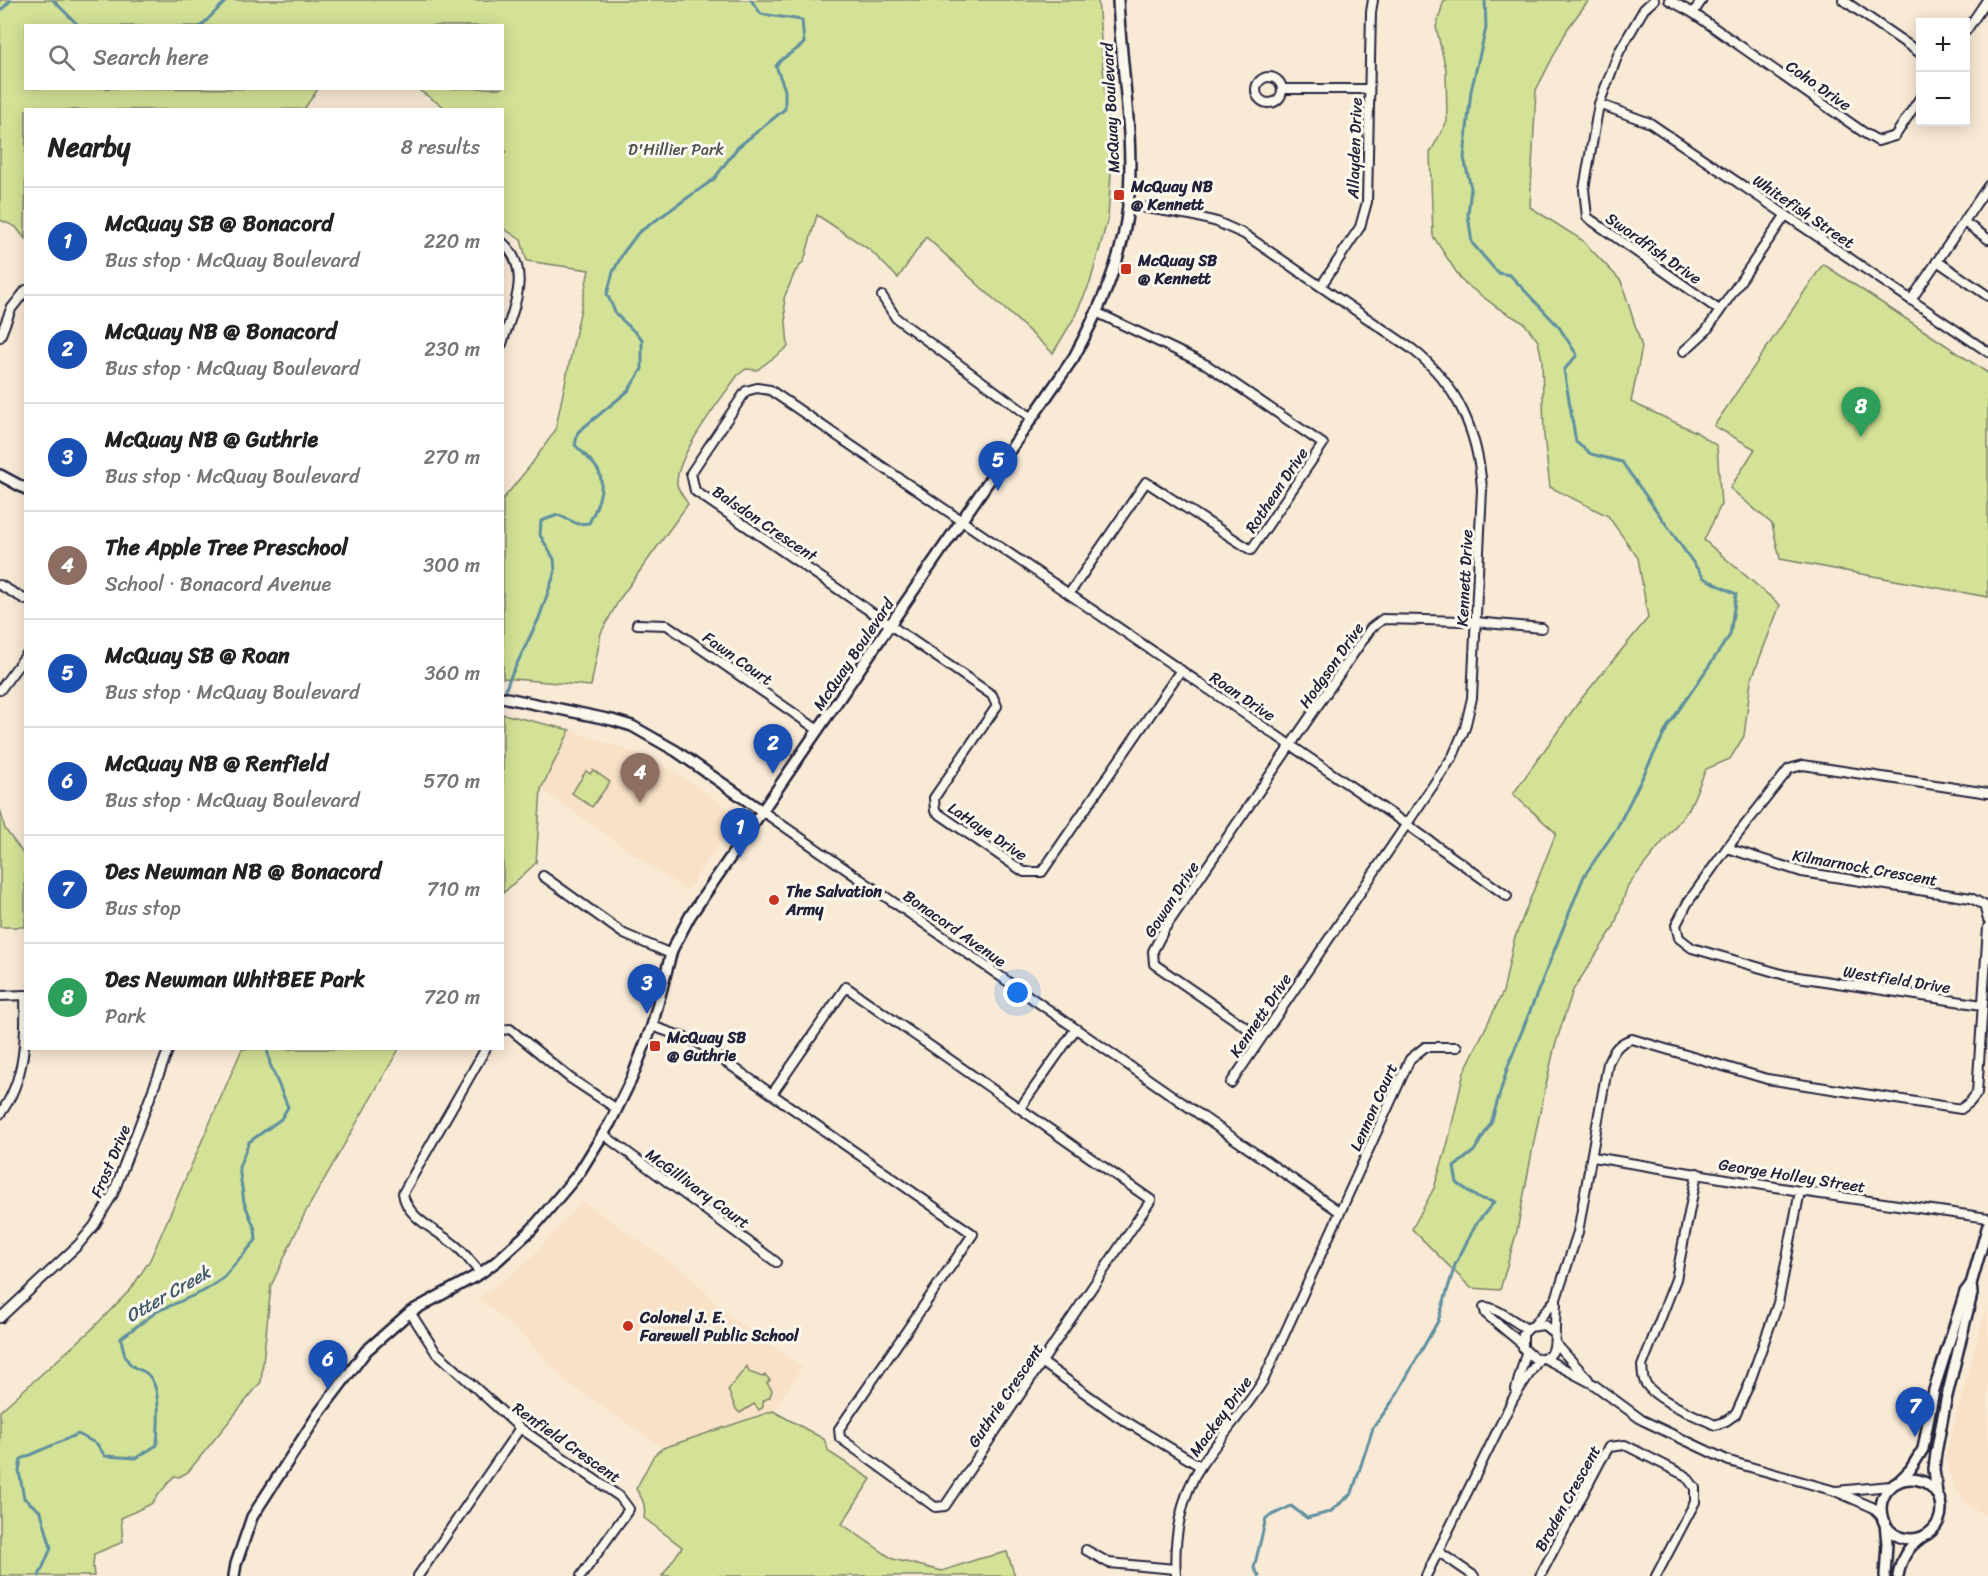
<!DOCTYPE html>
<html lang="en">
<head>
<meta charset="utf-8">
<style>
  body { margin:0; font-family:Sriracha,sans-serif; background:#f6f6f6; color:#222 }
  .controls { position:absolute; right:18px; top:18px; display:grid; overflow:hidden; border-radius:0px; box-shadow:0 3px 15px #0003 }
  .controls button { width:54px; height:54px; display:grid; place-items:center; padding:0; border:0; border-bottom:2px solid #e0e0e0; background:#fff; color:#222; font:30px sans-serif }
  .you { position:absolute; left:1018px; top:993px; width:21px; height:21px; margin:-15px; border:4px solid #fff; border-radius:50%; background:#1a73e8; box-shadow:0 0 0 9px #1a73e833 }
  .badge { display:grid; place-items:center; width:39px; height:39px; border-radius:50%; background:#0f766e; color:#fff; font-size:20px; font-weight:700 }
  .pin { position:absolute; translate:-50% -50px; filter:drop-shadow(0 2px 3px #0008) }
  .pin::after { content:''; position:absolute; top:32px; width:21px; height:18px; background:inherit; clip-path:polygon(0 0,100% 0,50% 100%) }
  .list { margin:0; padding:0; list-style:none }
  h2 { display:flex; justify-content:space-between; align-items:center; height:78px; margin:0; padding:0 24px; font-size:26px }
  h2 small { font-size:20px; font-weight:400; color:#767676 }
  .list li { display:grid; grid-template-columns:39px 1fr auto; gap:18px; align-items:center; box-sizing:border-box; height:108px; padding:0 24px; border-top:2px solid #e0e0e0 }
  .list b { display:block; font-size:22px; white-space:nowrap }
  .list p { margin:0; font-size:20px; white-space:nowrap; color:#767676 }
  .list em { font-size:20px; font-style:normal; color:#767676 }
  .icon { flex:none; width:33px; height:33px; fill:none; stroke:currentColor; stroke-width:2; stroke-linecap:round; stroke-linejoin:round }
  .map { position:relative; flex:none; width:1988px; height:1576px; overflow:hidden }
  .search { position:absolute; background:#fff; box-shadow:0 3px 15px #0003; left:24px; top:24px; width:480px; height:66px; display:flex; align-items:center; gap:15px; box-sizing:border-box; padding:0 21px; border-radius:0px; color:#767676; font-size:22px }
  .panel { position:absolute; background:#fff; box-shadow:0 3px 15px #0003; left:24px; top:108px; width:480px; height:942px; border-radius:0px }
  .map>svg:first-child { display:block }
  .built { fill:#f8e1c7 }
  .green { fill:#d3e296; stroke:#7a8268; stroke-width:1.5 }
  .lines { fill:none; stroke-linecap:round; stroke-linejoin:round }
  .stream { stroke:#5f8f9f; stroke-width:3 }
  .minor-casing { stroke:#22223b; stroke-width:12 }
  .tertiary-casing { stroke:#22223b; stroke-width:14 }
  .minor { stroke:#fbf7ec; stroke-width:8 }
  .tertiary { stroke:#fbf7ec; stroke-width:9 }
  .poi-dot { fill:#c8321e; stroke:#fbf7ec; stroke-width:2 }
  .labels { text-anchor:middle; stroke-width:6; stroke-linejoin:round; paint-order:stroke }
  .street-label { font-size:16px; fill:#22223b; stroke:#fbf7ec }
  .park-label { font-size:16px; fill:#4e5252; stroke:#fbf7ec }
  .poi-label { font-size:16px; font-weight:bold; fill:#22223b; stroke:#fbf7ec; text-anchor:start }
  .water-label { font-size:18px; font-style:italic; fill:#40596d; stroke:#fbf7ec }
</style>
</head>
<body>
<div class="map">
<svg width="1988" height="1576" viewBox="0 0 1988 1576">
  <rect width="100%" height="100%" fill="#f9ead6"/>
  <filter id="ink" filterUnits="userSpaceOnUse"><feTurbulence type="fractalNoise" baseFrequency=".0167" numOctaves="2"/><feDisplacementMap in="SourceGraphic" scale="12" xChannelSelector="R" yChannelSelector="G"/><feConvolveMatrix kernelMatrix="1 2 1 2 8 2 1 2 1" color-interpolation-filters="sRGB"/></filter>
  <g filter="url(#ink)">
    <g class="built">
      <path d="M570,730l83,29 42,26 44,31 -53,75 -145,-102z"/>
      <path d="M582,1201l107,74 40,41 73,51 -29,44 -110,37 -99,-68 -39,-43 -47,-39 31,-21 22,-19z"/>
      <path d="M1988,1300v218l-20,-13 -15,-20 -8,-28z"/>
    </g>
    <g class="green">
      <path d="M0,0h1098l13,172 -3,46 -18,65 -17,37 -20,33 -127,-116 -28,41 -28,-28 -53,-35 -13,46 -9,11 -11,26 4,49 -31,23 -11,-1 -8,6c-17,24 -62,80 -61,109 0,6 8,14 11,20l-69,96 -18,33 -10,53 -88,-8v-179l27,-33 25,-35 34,-161 -62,-9 -6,-21 -18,-12 -1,-72 4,-5 -3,-3 -1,-38 -55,-1 -30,-20 85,-1v-62h-476v62l292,1 -14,20 -278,1 -1,129 -9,-12 -16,-7z"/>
      <path d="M1444,0h145l-21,28 -32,62 -6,117 52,33 39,41 21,66 -11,55 65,30 21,14 4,59 -17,35 76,65 -29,76 -7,55 -14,23 -24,10 -17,40 -61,76 -14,42 -41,63 -19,59 -18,82 -19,100 -17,59 -29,-2 -59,-59 22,-41 13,-42 17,-74 39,-80 11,-52 42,-107 -43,-39 68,-95 67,-81 -10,-60 -30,-42 -58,-29 -6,-51 -2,-76 -4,-19 -14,-18 -26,-15 -36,-27 -29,-45 -3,-83 17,-32 -1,-52 -10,-42z"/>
      <path d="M1823,264l165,109v224l-208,-38 -8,-35 -42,-36 25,-39 -41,-23z"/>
      <path d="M503,714l67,16 -29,59 -5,74 -33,30z"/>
      <path d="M593,770l17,12 -18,25 -20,-14 14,-22 4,3z"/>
      <path d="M0,809l5,20 20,27v71h-25z"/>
      <path d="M242,1049h157l-94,164 -34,73 -10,96 -73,90 -9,5 -5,-1 -23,28 -30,14 2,24 -29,12 -1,12 1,10h-94v-165l90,-80 41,-42 19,-29z"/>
      <path d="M747,1366l2,6 13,5 3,-2 5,5 -3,3 5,7 -2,7 -7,4v6l-4,3 -5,-6 -14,9 -4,-4 -8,-19z"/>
      <path d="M773,1411l51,28 5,13 42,27 -29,45 51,35 49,12 36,-12 29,-7 8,24h-353l20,-29 -38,-29c2,-12 -1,-19 -8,-29l18,-34 9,-7z"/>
    </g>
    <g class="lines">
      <g class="stream">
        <path d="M53,0l26,26"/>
        <path d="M0,11l11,-11"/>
        <path d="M201,26l26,-26"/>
        <path d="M504,695l5,-15 30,-62 16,-46 -1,-13 -14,-24 1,-14 17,-6 20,9 11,-1c8,-15 19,-40 7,-56 -6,-8 -14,-15 -21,-22l3,-13 50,-41 14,-22v-30l-26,-25 -9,-20 6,-22 10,-19 15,-20 76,-54 23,-31 48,-39v-19l-9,-24c7,-11 20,-14 28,-23l-2,-23 -41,-6 -10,-14"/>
        <path d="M39,1576l12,-28 -10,-36 -17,-14 -5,-27 2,-12 57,-25 19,10 8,12 31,2 21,-13c1,-18 4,-50 -5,-65 -7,-11 -10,-8 -18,-13 -10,-6 -11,-19 -13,-29l35,-26 48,-21 18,-12 34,-39 -1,-11 -11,-27 -5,-35 10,-25 32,-23 7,-12 -18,-43 -3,-16"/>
        <path d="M1259,1576l-5,-8 12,-50 25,-12 16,12 23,-6 22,-19 21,-65 21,-29 44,-78 17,-56 21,-41 18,-22 -16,-4 -21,-15 -3,-16 20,-16 17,-28 17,-57 76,-190 33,-48 51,-102 62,-91 6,-41 -32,-16 -82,-116 -31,-8 -15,-12 -12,-72 13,-15 -18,-28 -49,-52 -12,-2 -26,-30 -4,-28 3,-27 -7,-30 7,-67 15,-63 -1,-28"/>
      </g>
      <g class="minor-casing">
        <g id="minor">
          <path d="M1654,0l-10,9 -25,43 -20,52 -15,85 3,28 132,93"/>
          <path d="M1669,0l24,13 173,121 12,7 17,-5 25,-38"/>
          <path d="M1843,0l77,53"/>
          <path d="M1693,13l9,-13"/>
          <path d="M1966,31l21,-31"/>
          <circle cx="1269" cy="90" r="13"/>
          <path d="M1282,89h87"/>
          <path d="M1599,104l51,19 338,229"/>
          <path d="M1128,205l62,10 27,7 27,12 168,115c46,36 66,83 70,140l-10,209 -7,30 -12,28 -222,327"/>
          <path d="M1964,222l24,17"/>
          <path d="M502,242c32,28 10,69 0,102"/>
          <path d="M1937,261l51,35"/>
          <path d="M1321,286l39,-59 7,-25 4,-190 2,-12"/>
          <path d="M882,296l14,22 136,100"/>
          <path d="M1911,300l77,-114"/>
          <path d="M0,337l11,-28 15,-19"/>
          <path d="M1684,351l22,-20 79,-115"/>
          <path d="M0,585l26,15"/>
          <path d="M1069,594l77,-112 105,68 72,-106 -116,-79 -109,-52"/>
          <path d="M637,624l30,1 151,105"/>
          <path d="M1181,670l-139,202h-18l-89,-61 -1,-13 63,-92 -5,-11 -297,-204 -4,-18 55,-82 11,-3 13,2 636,434 101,72"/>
          <path d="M0,690l26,-35"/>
          <path d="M762,811l578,401"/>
          <path d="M1727,848l75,24 169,26 13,7 4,15"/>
          <path d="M543,876l81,58 47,20"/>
          <path d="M0,996l26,-1"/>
          <path d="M1982,1005l-197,-30 -93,-27 -13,-10 -3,-13 12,-23 39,-54 62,-79 14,-4 185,28"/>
          <path d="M652,1026l45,16 276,192 -134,195 1,9 95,69 10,-1 206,-306 -305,-213 -74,107"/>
          <path d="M502,1030l8,-1 60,49 47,31"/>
          <path d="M1260,1037l-106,-73 -1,-13 12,-23 206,-300 12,-9 81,2 78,7"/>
          <path d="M1020,1108l55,-78"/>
          <path d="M0,1114c26,-35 26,-77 25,-119"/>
          <path d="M604,1135l172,127"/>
          <path d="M1593,1157l207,34 188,27"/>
          <path d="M1697,1173l-21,106 -34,87c1,6 0,13 4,18 11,17 51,32 69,41l11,-4 10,-7 12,-27 30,-84 22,-112"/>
          <path d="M481,1273c-9,-9 -16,-20 -26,-28 -18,-15 -49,-27 -52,-52l83,-145"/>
          <path d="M410,1312l25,39 85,77 100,69 9,12 -48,67"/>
          <path d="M0,1318l78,-73 16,-19 19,-32 56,-146"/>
          <path d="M1534,1325l22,-26 22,-67 30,-169c6,-13 10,-20 24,-24l135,40 194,30 9,-7 7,-9 11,-166"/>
          <path d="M1555,1334l-11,-9 -14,2 -7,7v14l11,10c24,3 20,-14 21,-29 0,-10 1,-20 1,-30"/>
          <path d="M1522,1344l-36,-30 -2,-7c13,0 30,15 43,22"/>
          <path d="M1556,1344l32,35"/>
          <path d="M1544,1358l49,26 49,36 87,41 106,30 37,16 10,10"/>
          <path d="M1043,1363l74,53 83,50"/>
          <path d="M1516,1389l10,-36"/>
          <path d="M1836,1491l55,-5"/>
          <path d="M1086,1550l23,13 66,6"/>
          <path d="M1439,1552l35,24"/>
          <path d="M418,1576l102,-148"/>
          <path d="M1176,1576c-3,-36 5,-82 26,-112 19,-28 42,-53 61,-83l147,-322 15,-12h32"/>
          <path d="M1426,1576l87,-177 26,-40"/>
          <path d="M1540,1576l61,-116 8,-13 16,-2 61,31 9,12v14l-39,74"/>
        </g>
      </g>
      <g class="tertiary-casing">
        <g id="tertiary">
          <path d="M0,475l26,14"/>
          <path d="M502,697l110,23 20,6 44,25 86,60"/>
          <circle cx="1911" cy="1509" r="30"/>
          <path d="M1898,1482l12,-12 13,-21 11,-59 31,-98 6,-8"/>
          <path d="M1937,1494l-3,-25 2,-16 10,-53 26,-106 -1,-10 17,-59"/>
          <path d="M1885,1523l2,20 -2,33"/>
          <path d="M234,1576l2,-12 16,-47 67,-104 47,-62 44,-39 71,-39 16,-12 35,-32 47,-56 31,-50 21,-43 21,-54 20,-76 18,-34 384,-559c25,-47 49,-97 54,-151 7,-68 -7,-138 -10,-206"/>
          <path d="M1898,1576c3,-17 9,-28 23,-38"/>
        </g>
      </g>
      <use href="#minor" class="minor"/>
      <use href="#tertiary" class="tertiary"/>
    </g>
  </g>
  <g class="poi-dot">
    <rect x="1113" y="189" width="12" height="12" rx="3"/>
    <rect x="1120" y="263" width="12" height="12" rx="3"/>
    <circle cx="774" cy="900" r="6"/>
    <rect x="649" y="1040" width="12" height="12" rx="3"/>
    <circle cx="628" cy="1326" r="6"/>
  </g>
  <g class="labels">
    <g class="street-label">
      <text transform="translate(1819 85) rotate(35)" y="6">Coho Drive</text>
      <text transform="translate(1110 108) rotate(-93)" y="6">McQuay Boulevard</text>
      <text transform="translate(1354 148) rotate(-88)" y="6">Allayden Drive</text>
      <text transform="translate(1804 211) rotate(34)" y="6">Whitefish Street</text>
      <text transform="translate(1654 248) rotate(35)" y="6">Swordfish Drive</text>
      <text transform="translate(1276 490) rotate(-56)" y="6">Rothean Drive</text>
      <text transform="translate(765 523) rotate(34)" y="6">Balsdon Crescent</text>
      <text transform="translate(1464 578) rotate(-87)" y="6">Kennett Drive</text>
      <text transform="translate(853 654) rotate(-56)" y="6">McQuay Boulevard</text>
      <text transform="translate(738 658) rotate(35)" y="6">Fawn Court</text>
      <text transform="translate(1331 665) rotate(-55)" y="6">Hodgson Drive</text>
      <text transform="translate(1243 696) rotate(34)" y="6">Roan Drive</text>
      <text transform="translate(988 831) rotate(34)" y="6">LaHaye Drive</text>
      <text transform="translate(1865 867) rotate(10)" y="6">Kilmarnock Crescent</text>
      <text transform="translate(1171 899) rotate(-57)" y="6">Gowan Drive</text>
      <text transform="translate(955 928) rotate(35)" y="6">Bonacord Avenue</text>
      <text transform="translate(1897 979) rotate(9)" y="6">Westfield Drive</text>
      <text transform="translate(1260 1015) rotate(-56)" y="6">Kennett Drive</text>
      <text transform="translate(1373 1107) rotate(-66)" y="6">Lennon Court</text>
      <text transform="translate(110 1161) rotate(-67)" y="6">Frost Drive</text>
      <text transform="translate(1792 1175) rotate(9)" y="6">George Holley Street</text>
      <text transform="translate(698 1188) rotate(36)" y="6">McGillivary Court</text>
      <text transform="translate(1005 1395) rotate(-56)" y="6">Guthrie Crescent</text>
      <text transform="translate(1220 1416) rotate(-54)" y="6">Mackey Drive</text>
      <text transform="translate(567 1442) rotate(35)" y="6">Renfield Crescent</text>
      <text transform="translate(1567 1498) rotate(-61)" y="6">Broden Crescent</text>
    </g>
    <g class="park-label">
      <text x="676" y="155">D'Hillier Park</text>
    </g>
    <g class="poi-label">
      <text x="1131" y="192">McQuay NB<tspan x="1131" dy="18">@ Kennett</tspan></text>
      <text x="1138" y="266">McQuay SB<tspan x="1138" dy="18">@ Kennett</tspan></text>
      <text x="786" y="897">The Salvation<tspan x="786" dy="18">Army</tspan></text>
      <text x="667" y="1043">McQuay SB<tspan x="667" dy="18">@ Guthrie</tspan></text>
      <text x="640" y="1323">Colonel J. E.<tspan x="640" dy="18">Farewell Public School</tspan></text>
    </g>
    <g class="water-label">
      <text transform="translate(168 1294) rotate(-30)" y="6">Otter Creek</text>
    </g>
  </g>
</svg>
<div class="controls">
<button>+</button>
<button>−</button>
</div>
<div class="you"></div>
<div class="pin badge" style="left:740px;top:858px;background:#1a4fb4">1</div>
<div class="pin badge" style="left:773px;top:774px;background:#1a4fb4">2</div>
<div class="pin badge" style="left:647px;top:1014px;background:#1a4fb4">3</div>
<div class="pin badge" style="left:640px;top:803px;background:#8d6e63">4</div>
<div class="pin badge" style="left:998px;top:491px;background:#1a4fb4">5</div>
<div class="pin badge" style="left:328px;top:1390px;background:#1a4fb4">6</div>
<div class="pin badge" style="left:1915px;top:1437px;background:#1a4fb4">7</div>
<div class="pin badge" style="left:1861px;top:437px;background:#2e9e5b">8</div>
<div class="search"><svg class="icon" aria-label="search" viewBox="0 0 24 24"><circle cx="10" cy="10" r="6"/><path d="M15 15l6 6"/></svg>Search here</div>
<section class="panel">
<h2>Nearby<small>8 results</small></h2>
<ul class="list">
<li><span class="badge" style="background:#1a4fb4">1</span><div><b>McQuay SB @ Bonacord</b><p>Bus stop · McQuay Boulevard</p></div><em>220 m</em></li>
<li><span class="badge" style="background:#1a4fb4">2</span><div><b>McQuay NB @ Bonacord</b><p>Bus stop · McQuay Boulevard</p></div><em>230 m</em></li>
<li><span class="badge" style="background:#1a4fb4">3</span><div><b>McQuay NB @ Guthrie</b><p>Bus stop · McQuay Boulevard</p></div><em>270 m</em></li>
<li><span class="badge" style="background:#8d6e63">4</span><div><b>The Apple Tree Preschool</b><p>School · Bonacord Avenue</p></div><em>300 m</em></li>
<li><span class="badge" style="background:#1a4fb4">5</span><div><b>McQuay SB @ Roan</b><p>Bus stop · McQuay Boulevard</p></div><em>360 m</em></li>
<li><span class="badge" style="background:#1a4fb4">6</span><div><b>McQuay NB @ Renfield</b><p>Bus stop · McQuay Boulevard</p></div><em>570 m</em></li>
<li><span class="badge" style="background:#1a4fb4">7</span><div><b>Des Newman NB @ Bonacord</b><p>Bus stop</p></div><em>710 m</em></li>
<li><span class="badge" style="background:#2e9e5b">8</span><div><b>Des Newman WhitBEE Park</b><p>Park</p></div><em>720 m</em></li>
</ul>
</section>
</div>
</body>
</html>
